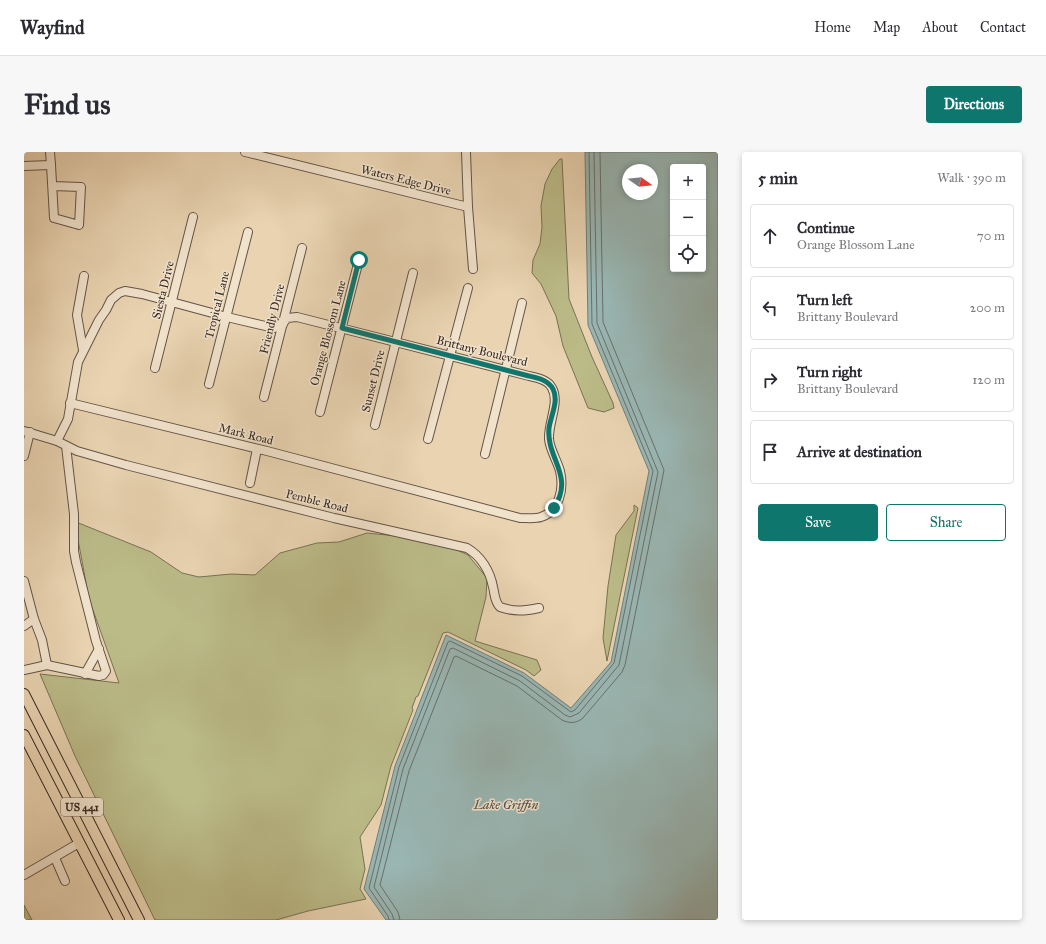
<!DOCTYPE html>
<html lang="en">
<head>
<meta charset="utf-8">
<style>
  body { margin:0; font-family:"IM FELL Great Primer",serif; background:#f7f7f7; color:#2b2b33 }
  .controls { position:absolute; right:12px; top:12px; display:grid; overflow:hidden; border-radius:4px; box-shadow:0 2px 6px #0003 }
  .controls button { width:36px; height:36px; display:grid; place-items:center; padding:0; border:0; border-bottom:1px solid #e1e1e2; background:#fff; color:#2b2b33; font:20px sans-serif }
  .compass { position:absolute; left:598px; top:12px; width:36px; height:36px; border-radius:50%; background:#fff; box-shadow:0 2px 6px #0003; rotate:104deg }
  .stop { position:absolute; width:12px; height:12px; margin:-9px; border:3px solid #0f766e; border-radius:50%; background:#fff }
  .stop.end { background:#0f766e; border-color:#fff; box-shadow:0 1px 4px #0008 }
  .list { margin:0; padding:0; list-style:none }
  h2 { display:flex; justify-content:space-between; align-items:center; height:52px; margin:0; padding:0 16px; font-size:17px }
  h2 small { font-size:13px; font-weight:400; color:#7c7c81 }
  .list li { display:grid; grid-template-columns:26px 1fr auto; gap:12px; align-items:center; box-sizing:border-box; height:64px; margin:0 8px 8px; padding:0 8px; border:1px solid #e1e1e2; border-radius:4px }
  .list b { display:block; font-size:15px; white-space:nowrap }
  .list p { margin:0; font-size:13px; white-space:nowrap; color:#7c7c81 }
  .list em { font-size:13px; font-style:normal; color:#7c7c81 }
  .actions { display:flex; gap:8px; padding:12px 16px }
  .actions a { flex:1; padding:9px 0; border:1px solid #0f766e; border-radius:4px; text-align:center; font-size:14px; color:#0f766e }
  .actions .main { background:#0f766e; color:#fff }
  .icon { flex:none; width:22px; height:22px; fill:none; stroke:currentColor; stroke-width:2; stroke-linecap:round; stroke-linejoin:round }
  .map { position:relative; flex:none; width:694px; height:768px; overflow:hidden; border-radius:4px }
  header { display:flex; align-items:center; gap:24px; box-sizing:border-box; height:56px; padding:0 20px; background:#fff; border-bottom:1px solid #e1e1e2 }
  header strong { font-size:19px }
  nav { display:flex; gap:22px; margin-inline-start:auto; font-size:14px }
  .intro { display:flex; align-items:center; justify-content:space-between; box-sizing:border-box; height:96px; padding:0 24px }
  h1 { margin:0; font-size:28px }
  .button { padding:10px 18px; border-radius:4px; background:#0f766e; color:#fff; font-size:14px; font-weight:700 }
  main { display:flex; gap:24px; padding:0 24px }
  aside { flex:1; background:#fff; border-radius:4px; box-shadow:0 2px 6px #0003 }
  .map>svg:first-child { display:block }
  .green { fill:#bb8; stroke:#787256 }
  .water { fill:#99b6b3; stroke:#717e79; fill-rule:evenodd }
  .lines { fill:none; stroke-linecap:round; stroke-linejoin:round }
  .shore { stroke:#68706b; stroke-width:1 }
  .minor-casing { stroke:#635446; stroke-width:10 }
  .major-casing { stroke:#362923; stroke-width:12 }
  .minor { stroke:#f1e2cc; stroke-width:8 }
  .major { stroke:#e9d3b1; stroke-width:10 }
  .route { stroke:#0f766e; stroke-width:5 }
  .labels { text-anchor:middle; stroke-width:3; stroke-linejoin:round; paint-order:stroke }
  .shield { fill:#f1e2cc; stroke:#6e6056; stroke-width:1 }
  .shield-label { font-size:11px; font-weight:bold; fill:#362923 }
  .street-label { font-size:12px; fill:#362923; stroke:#f1e2cc }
  .water-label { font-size:13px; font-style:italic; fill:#4f4c47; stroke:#f1e2cc }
</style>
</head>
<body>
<header>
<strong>Wayfind</strong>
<nav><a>Home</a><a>Map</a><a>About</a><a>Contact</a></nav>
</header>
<div class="intro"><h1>Find us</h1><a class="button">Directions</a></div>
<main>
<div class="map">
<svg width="694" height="768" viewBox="0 0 694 768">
  <rect width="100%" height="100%" fill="#e9d3b1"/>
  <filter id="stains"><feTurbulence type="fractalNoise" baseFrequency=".005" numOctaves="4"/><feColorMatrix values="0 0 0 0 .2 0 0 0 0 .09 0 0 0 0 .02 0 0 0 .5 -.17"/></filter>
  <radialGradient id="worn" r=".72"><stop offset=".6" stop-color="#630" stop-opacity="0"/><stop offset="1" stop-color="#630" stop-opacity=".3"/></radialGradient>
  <g class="green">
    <path d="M536,7h2l7,140 23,58 21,46 1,5 -10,4 -16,-4 -25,-62 -7,-30 -15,-32 -9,-11 1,-13 7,-16 2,-17 -1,-21 4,-22 7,-15z"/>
    <path d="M610,353l4,3 -31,153 -4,-23 5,-52 8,-51 18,-24z"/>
    <path d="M52,370l75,30 31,21 17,4 32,-3 24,1 25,-22 37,-10 22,-1 28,-9 68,7 33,15 19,23 -1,19 -11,44 62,19 4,10 -7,6 -8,-6 -78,-38 -5,1 -25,63 -2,1 -4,11 1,2 -22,56 -10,39 -21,32 5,32 -5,20 6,10 -58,12 -32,9h-121l-80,-164 -35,-82 79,9 -30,-84 -12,-65z"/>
    <path d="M0,753l8,15h-8z"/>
  </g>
  <path class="water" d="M561,0h133v768h-332l-22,-31 31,-123 51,-131 78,38 47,35 40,-46 38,-191 -61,-146zM649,15h30v102h-30zM604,18h24v24h-24z"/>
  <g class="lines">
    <g class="shore">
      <path d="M365,768l-1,-4 -19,-28 30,-121 49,-125 2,-1 72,35 49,36 4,-2 39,-47 39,-192 -61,-147 -3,-172"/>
      <path d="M370,768l-2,-6 -18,-27 29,-118 47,-120 3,-1 67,33 45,34 5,2 9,-4 40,-48 39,-193 -61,-149 -3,-171"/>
      <path d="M376,768l-2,-8 -18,-27 29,-114 45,-114 2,-1 61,30 45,34c8,4 15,3 21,-2l39,-46 3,-7 39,-195 -61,-148 -3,-170"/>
    </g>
    <g class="minor-casing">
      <g id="minor">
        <path d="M221,0l223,55"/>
        <path d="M442,0l2,55 5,62"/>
        <path d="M27,13l3,53 25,7 2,-38 -28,-1"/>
        <path d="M0,14l27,-1 -1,-13"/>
        <path d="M59,198l-6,-35 7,-39"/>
        <path d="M131,216l38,-151"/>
        <path d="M185,232l39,-152"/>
        <path d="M240,245l38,-149"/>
        <path d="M46,251l197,48 253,67c7,0 15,1 21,-1 19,-6 23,-29 19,-46 -3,-11 -10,-21 -11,-32 -1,-16 11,-37 3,-51 -4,-8 -14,-10 -23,-12l-232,-59 -10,1 -3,4"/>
        <path d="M296,260l39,-152"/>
        <path d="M351,273l38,-152"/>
        <path d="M0,279l33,10 11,-22 10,-57 21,-42 7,-10 5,-10 8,-7 6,-2 17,3 85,23 47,11 9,-4"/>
        <path d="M404,287l40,-151"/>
        <path d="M33,289l20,10 49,14 208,53 133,30c14,8 23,23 26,39 2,7 1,14 7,20 14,5 25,4 39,1"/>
        <path d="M461,302l37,-151"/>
        <path d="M0,304l6,-24"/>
        <path d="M226,331l7,-34"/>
        <path d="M0,429l10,38 8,21 5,25 -23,5"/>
        <path d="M0,474l10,-7"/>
        <path d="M23,513l52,11 4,-1 3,-4 -10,-30 -20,-79 -2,-11v-37l-8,-68"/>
        <path d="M61,522l14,-25"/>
        <path d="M31,706l10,23"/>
        <path d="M0,723l55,-32"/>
      </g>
    </g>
    <g class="major-casing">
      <g id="major">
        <path d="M0,542l115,226"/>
        <path d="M0,583l95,185"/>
      </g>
    </g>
    <use href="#minor" class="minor"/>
    <use href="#major" class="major"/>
  </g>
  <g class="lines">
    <path class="route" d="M335,108l-17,68 187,48c9,2 19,4 24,13 6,12 -2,26 -4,39 -3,31 26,47 5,80"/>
  </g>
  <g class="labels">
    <rect class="shield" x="37" y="646" width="42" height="18" rx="3"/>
    <g class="shield-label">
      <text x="58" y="659">US 441</text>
    </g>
    <g class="street-label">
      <text transform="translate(382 28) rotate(14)" y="4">Waters Edge Drive</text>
      <text transform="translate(139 138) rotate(-76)" y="4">Siesta Drive</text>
      <text transform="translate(193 153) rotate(-76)" y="4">Tropical Lane</text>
      <text transform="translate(248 167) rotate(-76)" y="4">Friendly Drive</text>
      <text transform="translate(304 181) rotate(-75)" y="4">Orange Blossom Lane</text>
      <text transform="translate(458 199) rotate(14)" y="4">Brittany Boulevard</text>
      <text transform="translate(349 229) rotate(-76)" y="4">Sunset Drive</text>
      <text transform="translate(222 282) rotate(14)" y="4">Mark Road</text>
      <text transform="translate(293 349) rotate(14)" y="4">Pemble Road</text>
    </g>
    <g class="water-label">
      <text x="482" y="657">Lake Griffin</text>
    </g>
  </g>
  <rect width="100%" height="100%" filter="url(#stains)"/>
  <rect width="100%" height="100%" fill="url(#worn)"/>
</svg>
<div class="controls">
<button>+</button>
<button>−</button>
<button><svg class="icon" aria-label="locate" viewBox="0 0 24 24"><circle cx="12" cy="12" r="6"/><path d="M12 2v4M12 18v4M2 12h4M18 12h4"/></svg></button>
</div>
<svg class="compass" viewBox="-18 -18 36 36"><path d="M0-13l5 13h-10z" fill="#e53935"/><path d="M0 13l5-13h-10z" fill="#7c7c81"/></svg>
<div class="stop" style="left:335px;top:108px"></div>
<div class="stop end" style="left:530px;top:356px"></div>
</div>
<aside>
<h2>5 min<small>Walk · 390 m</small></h2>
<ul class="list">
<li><svg class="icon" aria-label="ahead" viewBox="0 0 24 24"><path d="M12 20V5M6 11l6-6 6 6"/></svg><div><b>Continue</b><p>Orange Blossom Lane</p></div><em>70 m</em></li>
<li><svg class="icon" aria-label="left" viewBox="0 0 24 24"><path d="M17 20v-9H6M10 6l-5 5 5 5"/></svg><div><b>Turn left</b><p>Brittany Boulevard</p></div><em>200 m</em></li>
<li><svg class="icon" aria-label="right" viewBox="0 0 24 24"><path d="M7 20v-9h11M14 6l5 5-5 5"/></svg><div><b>Turn right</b><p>Brittany Boulevard</p></div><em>120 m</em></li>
<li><svg class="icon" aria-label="arrive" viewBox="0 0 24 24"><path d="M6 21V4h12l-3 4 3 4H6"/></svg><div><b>Arrive at destination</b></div></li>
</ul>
<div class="actions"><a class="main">Save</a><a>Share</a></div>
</aside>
</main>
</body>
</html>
